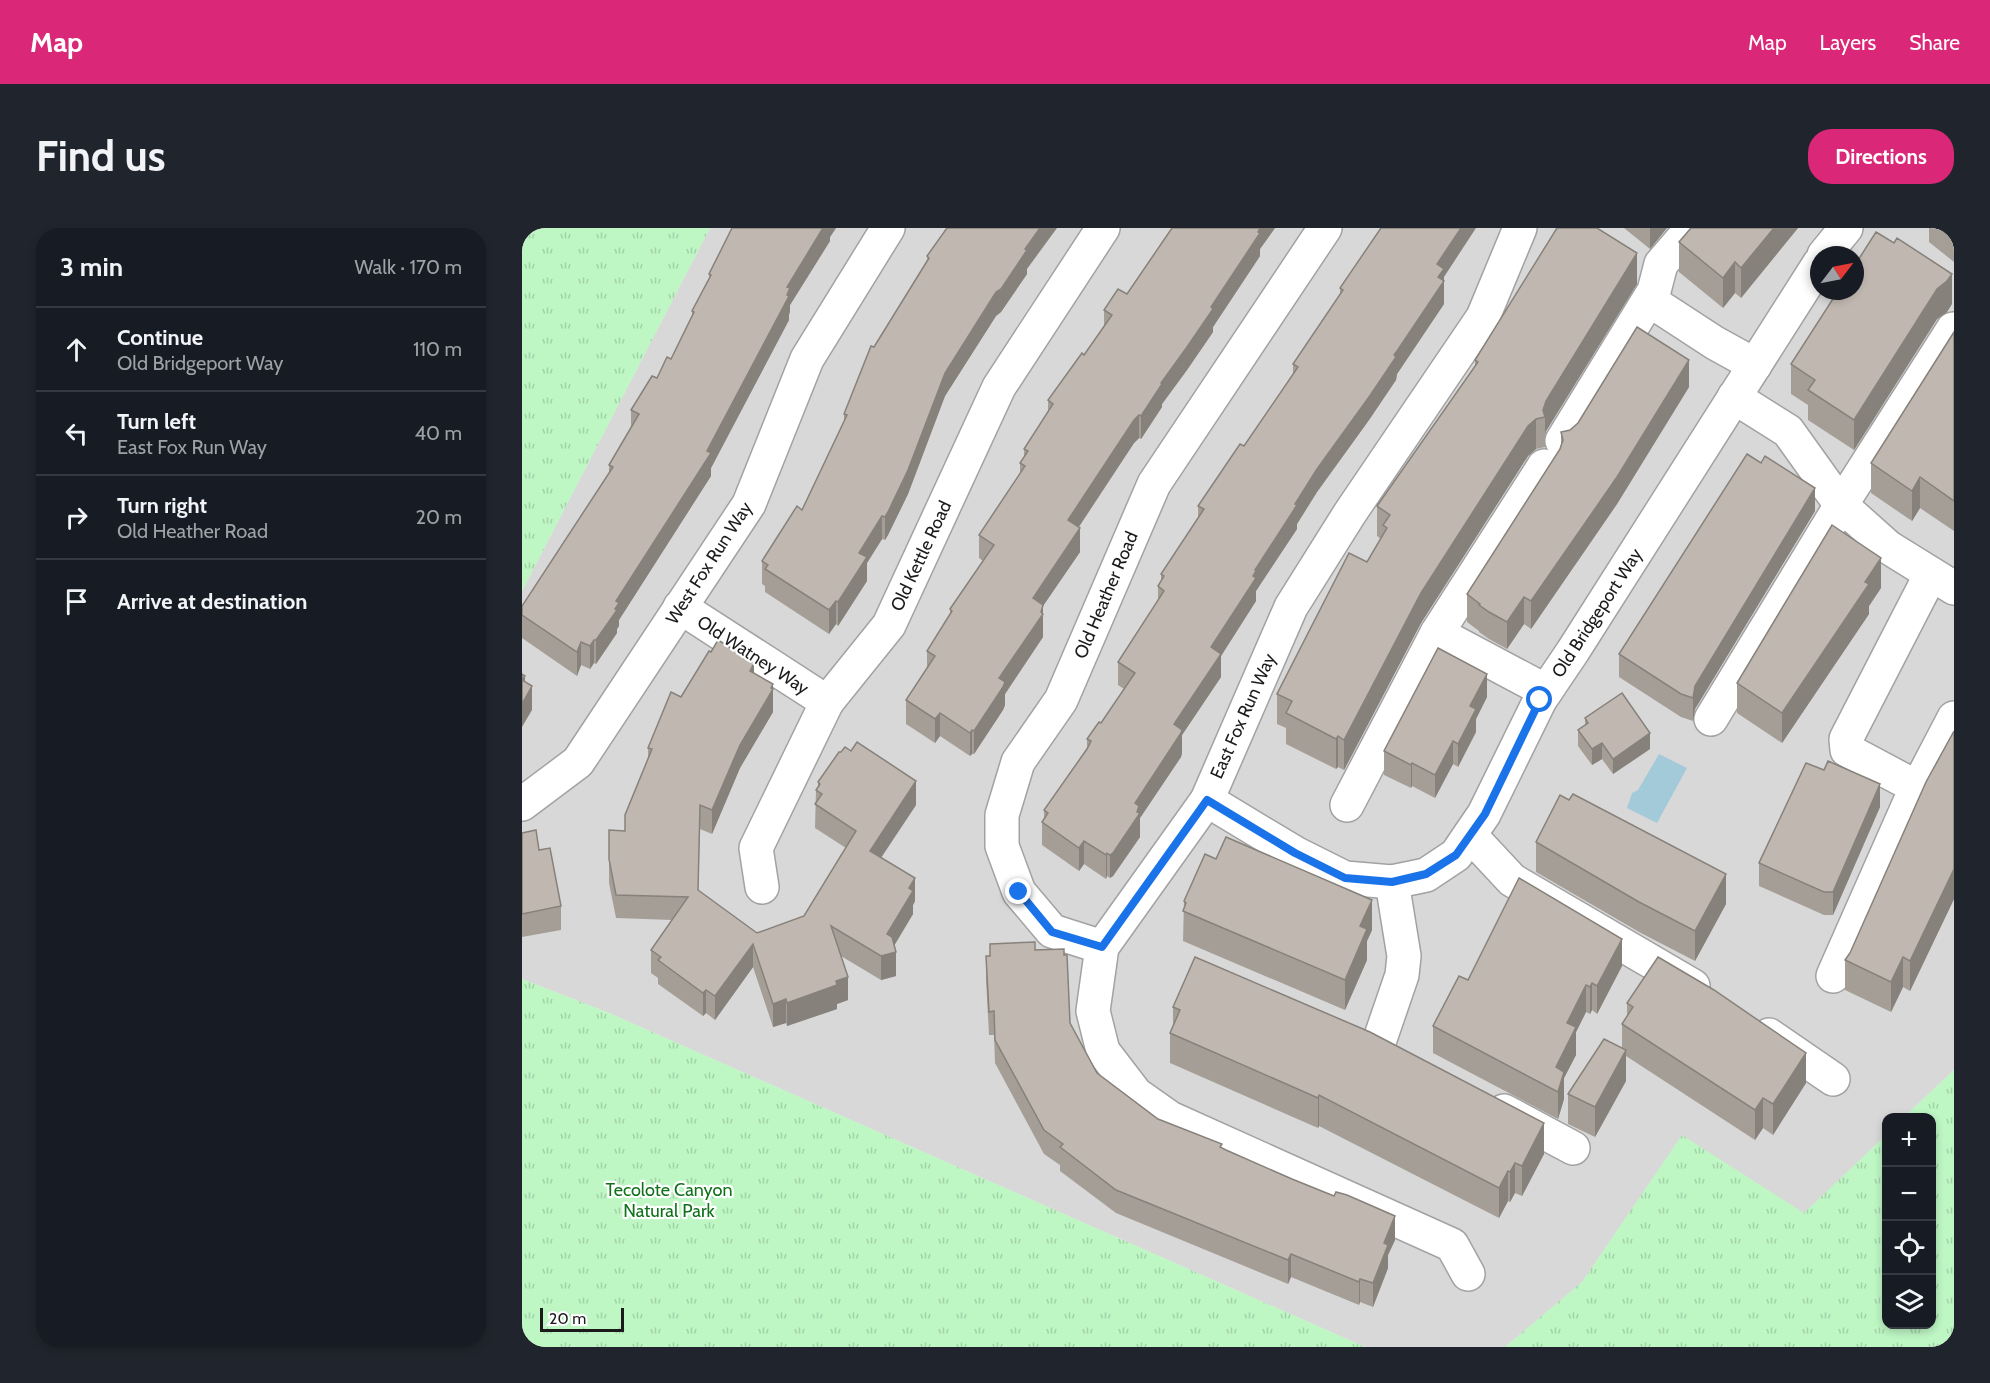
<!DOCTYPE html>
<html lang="en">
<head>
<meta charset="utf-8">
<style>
  body { margin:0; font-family:Cabin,sans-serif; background:#20242c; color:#f1f3f6 }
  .controls { position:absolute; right:18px; bottom:18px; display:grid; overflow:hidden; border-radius:12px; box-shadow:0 3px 9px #0003 }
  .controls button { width:54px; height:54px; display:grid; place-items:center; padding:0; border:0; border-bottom:2px solid #363941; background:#171b24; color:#f1f3f6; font:30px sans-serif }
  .compass { position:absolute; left:1288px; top:18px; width:54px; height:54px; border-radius:50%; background:#171b24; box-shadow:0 3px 9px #0003; rotate:58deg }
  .scale { position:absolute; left:18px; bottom:15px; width:84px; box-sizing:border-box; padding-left:6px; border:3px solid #1b1b1b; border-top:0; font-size:16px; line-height:21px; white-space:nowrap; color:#1b1b1b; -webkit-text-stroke:4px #fff; paint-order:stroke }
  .stop { position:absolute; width:18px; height:18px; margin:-14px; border:4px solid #1a73e8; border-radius:50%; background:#fff }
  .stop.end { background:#1a73e8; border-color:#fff; box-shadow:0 2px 6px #0008 }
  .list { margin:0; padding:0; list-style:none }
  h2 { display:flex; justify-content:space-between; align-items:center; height:78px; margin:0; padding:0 24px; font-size:26px }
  h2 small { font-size:20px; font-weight:400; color:#9ea1a6 }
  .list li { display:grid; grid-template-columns:39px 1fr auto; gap:18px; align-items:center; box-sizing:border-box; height:84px; padding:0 24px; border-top:2px solid #363941 }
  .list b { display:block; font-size:22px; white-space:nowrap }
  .list p { margin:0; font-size:20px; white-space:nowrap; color:#9ea1a6 }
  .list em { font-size:20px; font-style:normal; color:#9ea1a6 }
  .icon { flex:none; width:33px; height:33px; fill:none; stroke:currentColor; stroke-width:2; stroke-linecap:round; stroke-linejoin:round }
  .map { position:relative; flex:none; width:1432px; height:1119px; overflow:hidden; border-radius:24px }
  header { display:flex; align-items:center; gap:36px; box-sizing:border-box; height:84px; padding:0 30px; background:#db2777; color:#fff }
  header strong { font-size:28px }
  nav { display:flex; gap:33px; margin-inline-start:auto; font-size:21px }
  .intro { display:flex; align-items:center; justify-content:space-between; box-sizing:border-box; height:144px; padding:0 36px }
  h1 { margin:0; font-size:42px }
  .button { padding:15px 27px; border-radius:24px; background:#db2777; color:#fff; font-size:21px; font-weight:700 }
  main { display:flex; gap:36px; padding:0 36px }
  aside { flex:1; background:#171b24; border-radius:24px; box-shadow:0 3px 9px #0003 }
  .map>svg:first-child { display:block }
  .residential { fill:#d9d8d8; fill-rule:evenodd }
  .park { fill:url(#park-tufts) }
  .water { fill:#a3cad8 }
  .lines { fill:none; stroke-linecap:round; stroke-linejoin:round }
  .minor-casing { stroke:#a2a2a2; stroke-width:36 }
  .minor { stroke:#fff; stroke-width:33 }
  .wall { fill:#a59e97 }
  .shaded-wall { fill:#86817b }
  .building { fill:#c0b8b0; stroke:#86817b; stroke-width:1.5 }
  .route { stroke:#1a73e8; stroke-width:8 }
  .labels { text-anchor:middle; stroke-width:4.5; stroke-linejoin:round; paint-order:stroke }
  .street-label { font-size:18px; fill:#1b1b1b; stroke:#fff }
  .park-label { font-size:18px; fill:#10711b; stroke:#fff }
</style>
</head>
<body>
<header>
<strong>Map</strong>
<nav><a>Map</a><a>Layers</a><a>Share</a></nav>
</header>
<div class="intro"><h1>Find us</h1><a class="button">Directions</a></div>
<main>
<aside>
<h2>3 min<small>Walk · 170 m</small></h2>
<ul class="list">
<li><svg class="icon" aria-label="ahead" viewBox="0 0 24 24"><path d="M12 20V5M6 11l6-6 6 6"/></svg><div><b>Continue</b><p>Old Bridgeport Way</p></div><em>110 m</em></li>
<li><svg class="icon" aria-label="left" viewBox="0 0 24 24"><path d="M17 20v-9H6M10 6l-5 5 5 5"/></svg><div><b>Turn left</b><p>East Fox Run Way</p></div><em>40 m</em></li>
<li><svg class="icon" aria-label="right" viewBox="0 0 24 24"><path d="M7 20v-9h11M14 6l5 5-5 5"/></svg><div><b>Turn right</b><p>Old Heather Road</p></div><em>20 m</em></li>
<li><svg class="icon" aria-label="arrive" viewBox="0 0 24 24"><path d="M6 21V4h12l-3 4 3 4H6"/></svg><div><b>Arrive at destination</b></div></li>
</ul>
</aside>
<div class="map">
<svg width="1432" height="1119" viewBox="0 0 1432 1119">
  <defs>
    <pattern id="park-tufts" width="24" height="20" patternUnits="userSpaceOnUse" patternTransform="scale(1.5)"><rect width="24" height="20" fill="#bef6c4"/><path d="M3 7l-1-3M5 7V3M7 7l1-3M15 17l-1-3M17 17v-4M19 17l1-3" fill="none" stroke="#a3d2a8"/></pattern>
  </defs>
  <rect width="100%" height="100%" fill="#ece9e1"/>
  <path class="residential" d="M188,0h1244v842l-50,47 -18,1v17l-82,79 -122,-78 -100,146 -77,65h-140l-756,-334 -87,-34v-388zM1297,27h36v36h-36z"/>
  <g class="park">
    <path d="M0,0h188l-188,363z"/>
    <path d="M0,751l87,34 756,334h-843z"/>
    <path d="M1432,842v277h-449l77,-65 100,-147 122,78 82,-78v189h46v-206l-28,-1z"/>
  </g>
  <path class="water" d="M1137,526l28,14 -30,55 -30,-15 5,-15 6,-3z"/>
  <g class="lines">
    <g class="minor-casing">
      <g id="minor">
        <path d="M1302,27l22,-27"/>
        <path d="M1127,72l66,43 40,22"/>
        <path d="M1212,169l54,34 53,74 47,42 66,41"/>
        <path d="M1040,213l92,-150 7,-27 31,-36"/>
        <path d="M158,379l147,95"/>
        <path d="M915,405l109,58"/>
        <path d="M1189,491l130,-214 112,-176"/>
        <path d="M1396,560l-71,-38 -1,-11 85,-165"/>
        <path d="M685,572l88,53 50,25 47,4 34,-7 30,-20 28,-41 56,-114 33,-49 246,-387"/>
        <path d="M0,576l56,-42 171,-258 58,-145 81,-131"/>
        <path d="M825,577l90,-172 107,-167"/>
        <path d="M948,607l42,45 181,106"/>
        <path d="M240,659l-6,-39 71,-146 62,-77 110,-238 104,-159"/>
        <path d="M580,719l-50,-16 -33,-39 -17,-46v-31l16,-53 43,-62 93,-216 171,-256"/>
        <path d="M1311,748l76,-172 45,-86"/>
        <path d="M1247,807l64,44"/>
        <path d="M856,817l24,-70 2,-19 -12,-74"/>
        <path d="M982,883l69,37"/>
        <path d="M946,1046l-16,-29 -282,-127 -34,-24 -33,-43 -10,-40 9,-64 105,-147 84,-193 59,-94 133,-196 37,-89"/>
      </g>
    </g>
    <use href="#minor" class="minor"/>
  </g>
  <g class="wall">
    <path d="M210,0h104l-6,9v4l-40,64v6l-1,4v5l-78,148v8l-92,144v6l-2,3v4l-21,31 -2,-1 -4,6 -9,-4 -4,11 -55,-38v-32l87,-133v-8l22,-37v-18l40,-51 21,-43v-5l17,-33v-4z"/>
    <path d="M650,0h103l-15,21v7l-47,71v5l-26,38 -25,34v3l-21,32 -2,-1 -5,5 -55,84 1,25 -37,54v31l-38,57v11l-2,5 -29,44h-2l-2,2 -30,-20 -5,7 -29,-19v-24l21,-32v-17l23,-36v-6l33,-48 -4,-3v-23l41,-61v-11l4,-6v-8l24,-36v-13l36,-45 20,-29v-16l23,-16z"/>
    <path d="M1102,0h43l-17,21z"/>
    <path d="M1276,0l-57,70 -6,-5 -12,15 -44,-36v-30z"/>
    <path d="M1407,0h25v34l-25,-20z"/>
    <path d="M405,28l100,13v5l-26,38 -5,4 -51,80 -37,98 -20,41 -3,5 -3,-1 -15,24v18l-29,45 -2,-2 -7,10 -64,-42v-6l-3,-2v-23l40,-51 42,-89v-7l30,-67 53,-86z"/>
    <path d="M922,49v27l-47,70 -1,6 -27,40 -52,72 -20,32v5l-41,62v10l-35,55v21l-39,58v18l-1,4 -41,61v19l-27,39 -3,2 -3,-2 -1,3 -22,-15 -5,7 -37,-26v-23l2,-4v-8l43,-62v-9l14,-16 23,-34 -6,-4v-23l40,-61v-15l3,-5v-7l37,-56v-12l46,-60 49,-72v-10l47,-69v-7z"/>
    <path d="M1115,56l-91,147 -1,4v12l-9,2 -8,7 -107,167 -77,147 -6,-3 -2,2 -50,-25v-16l-9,-4v-30l90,-132 14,-23 -4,-3v-30l98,-140v-6z"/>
    <path d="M1430,76l-5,8 -10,7 -83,131 -46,-30v-15l-17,-11v-30z"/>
    <path d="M1432,104v199l-34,-23 -8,13 -41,-28v-30z"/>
    <path d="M1167,159l-72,117 -86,125 -7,-5 -17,25 -18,-10 -10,-7v-1l-12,-9v-28l93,-145 1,-5v-12l9,-2z"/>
    <path d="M1293,283l-120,198 -2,12 -12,-4 -62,-40v-23z"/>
    <path d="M1359,360l-12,18v8l-87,129 -45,-30v-30z"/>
    <path d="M189,424l35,6 27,49v5l-33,56 -28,66 -12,-5 -2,61 59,43 47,-17 42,-68 -31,-20 1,-38 2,-4v-4l98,23 -35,53 34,43 -2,4v9l-19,32 2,30 -15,4 -40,-24 7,44 -11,4v5l-50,17 -1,-3 -13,4 -20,-60 -38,53 -9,-7 -3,3 -45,-32v-6l-7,-5v-23l21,-30 -56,-2 -7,-35v-53l16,1 23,-73v-10z"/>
    <path d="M965,469l-11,22v13l-18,35 -5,-3 -18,34 -23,-12 -1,2 -27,-13v-24z"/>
    <path d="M1063,490l65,31 -37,25 -11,-15 -10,6 -14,-19v-16l7,-4z"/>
    <path d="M1432,503v168l-44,92 -7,-4 -12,25 -46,-22v-30l5,-7z"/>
    <path d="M1302,542l56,37 -47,108h-9l-65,-29v-23z"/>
    <path d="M0,605l17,17 22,56v24l-39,7z"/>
    <path d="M1014,614l190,62 -31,57 -56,-29 -103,-60z"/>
    <path d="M662,673l188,29 -5,11v19l-22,50 -162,-69z"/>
    <path d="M468,716l45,6 35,73 27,50 61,46 64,29 173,92 -7,15v13l-15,39 -13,-5 -1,3 -68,-28 -3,7 -172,-71 -56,-42v-6l-16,-11 -49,-91 -1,-28h-5l-3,-56v-23h4z"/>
    <path d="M1100,738l-25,48 -5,-4 -2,4 -4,-2 -10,20v23l-12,23v21l-6,20 -125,-66v-27l35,-46z"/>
    <path d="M1105,775l179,80 -33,52 -10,-7 -8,12 -129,-84v25l-31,56 -27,-13v-30l54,-46v-24l5,-8z"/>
    <path d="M651,779l371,147 -22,42 -7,-3 -5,9 -2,-1 -9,17 -180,-92 -1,2 -148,-65v-30l3,-7z"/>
  </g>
  <g class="shaded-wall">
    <path d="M301,0h13l-6,9v4l-40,64v6l-1,4v5l-78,148v8l-92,144v6l-2,3v4l-21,31v-24l20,-39 171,-314z"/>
    <path d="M518,0h17l-30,41v5l-26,38 -5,4 -51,80 -37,98 -20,41 -3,5v-23l60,-144 51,-81z"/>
    <path d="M737,0h16l-15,21v7l-47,71v5l-26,38 -25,34v3l-21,32v-23l20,-33 50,-76 47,-75z"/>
    <path d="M939,0h15l-32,49v27l-47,70 -1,6 -27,40 -52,72 -20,32v5l-41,62v10l-35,55v21l-39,58v18l-1,4 -41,61v19l-27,39 -3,2v-23l101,-208 42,-71 2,-6 40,-66 22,-35 77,-114 43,-91z"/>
    <path d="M1128,0h17l-17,21z"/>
    <path d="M1252,0h24l-57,70v-30z"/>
    <path d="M1115,25v31l-91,147 -1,4v-18l-2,-7 3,-9z"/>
    <path d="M1213,34v31l-12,15v-30z"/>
    <path d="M1430,46v30l-5,8 -10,7 -83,131v-30l83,-131z"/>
    <path d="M1167,132v27l-72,117 -86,125v-28z"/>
    <path d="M617,187v23l-5,5 -66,100v-23l66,-100z"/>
    <path d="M1014,191v30l-8,7 -107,167 -77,147v-30l77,-147 107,-167z"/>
    <path d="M1398,249v31l-8,13v-30z"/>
    <path d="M1293,260v23l-120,198 -2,12v-23l2,-12z"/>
    <path d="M360,288v23l-15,24v18l-29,45v-24l21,-49z"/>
    <path d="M558,300v24l-37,54v31l-38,57v11l-2,5 -29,44v-23l25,-53 34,-80z"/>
    <path d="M1359,330v30l-12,18v8l-87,129v-30l83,-131z"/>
    <path d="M1002,369v27l-17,25v-27z"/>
    <path d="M314,373v23l-7,10v-24z"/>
    <path d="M72,412v23l-4,6v-23z"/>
    <path d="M59,414v23l-4,11v-24z"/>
    <path d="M232,435v24l-4,-16z"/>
    <path d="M965,446v23l-11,22v13l-18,35v-23l12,-38z"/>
    <path d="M3,448v23l7,-13v24l-10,17v-47z"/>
    <path d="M251,456v28l-33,56 -28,66v-24l28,-65z"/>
    <path d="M418,485v23l-5,7v-24z"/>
    <path d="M450,502v24l-2,2v-23z"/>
    <path d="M1128,505v16l-37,25v-15z"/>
    <path d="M816,508v31l-2,2v-30z"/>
    <path d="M931,513v23l-18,34v-23z"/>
    <path d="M1080,515v16l-10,6v-16z"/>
    <path d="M890,535v23l-1,2v-23z"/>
    <path d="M394,553v24l-46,69v-23z"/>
    <path d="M1358,556v23l-47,108v-23z"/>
    <path d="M562,613v23l-5,7v-23z"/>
    <path d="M585,625v23l-1,3v-24z"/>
    <path d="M1432,641v30l-44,92v-30z"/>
    <path d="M1204,646v30l-31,57v-30z"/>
    <path d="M393,650v23l-2,4v9l-24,40 7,-2v24l-15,4v-24l6,-22 22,-46z"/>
    <path d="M850,672v30l-5,11v19l-22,50v-30l15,-54z"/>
    <path d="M1100,711v27l-25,48v-28z"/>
    <path d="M231,716v23l-38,53v-24z"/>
    <path d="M1381,729v30l-12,25v-30z"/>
    <path d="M326,749v23l-11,4v5l-50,17v-23l49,-22z"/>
    <path d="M1070,755v27l-2,4v-27z"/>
    <path d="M1064,757v27l-10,20v23l-12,23v21l-6,20v-27l-2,-25 11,-44z"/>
    <path d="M184,762v23l-3,3v-23z"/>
    <path d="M264,771v24l-13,4v-23z"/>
    <path d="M1104,822v31l-31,56v-30z"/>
    <path d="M1284,825v30l-33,52v-31z"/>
    <path d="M797,867v31l-1,2v-30z"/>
    <path d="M1241,870v30l-8,12v-30z"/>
    <path d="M1022,895v31l-22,42v-30z"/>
    <path d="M993,935v30l-5,9v-30z"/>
    <path d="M986,943v30l-9,17v-30z"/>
    <path d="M873,988v24l-7,15v13l-15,39v-24l11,-40z"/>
    <path d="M769,1026v23l-3,7v-24z"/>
    <path d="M838,1051v23l-1,3v-23z"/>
  </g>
  <g class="building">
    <path d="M210,0h91l-36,59 3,1 -3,7 2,1 -82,155 4,2 -95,148 3,2 -4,6 2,1 -21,30h-2l-4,6 -9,-4 -4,10 -55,-37v-9l91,-139 -4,-2 30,-51 -8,-4 21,-34 5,2 10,-21 4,2 23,-47 -2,-1 19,-36 -2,-1z"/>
    <path d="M425,0h93l-15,21 2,1 -26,39 -5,3 -51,81 -37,97 -20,42 -3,5 -3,-1 -23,37 8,4 -29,45 -2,-1 -7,9 -64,-41 3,-4 -6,-4 35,-55 5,4 45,-95 -3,-1 27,-68 3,1 55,-89 -2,-2z"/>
    <path d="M650,0h88l-2,4 2,1 -47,71 -2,3 2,2 -26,38 -26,36 1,1 -21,32 -2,-1 -5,5 -66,100 12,8 -47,70 10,7 -2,7 2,2 -44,64 6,4 -2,5 -29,44 -2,-1 -2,3 -30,-20 -5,6 -29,-19 29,-44 -8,-5 25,-40 -2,-2 44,-64 -15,-10 46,-69 -5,-3 8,-12 -4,-2 29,-45 -5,-4 34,-47 2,2 28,-40 -8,-5 14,-21 9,5z"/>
    <path d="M859,0h80l-24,36 7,5 -6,8 6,4 -47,70 -3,4 2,2 -27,40 -52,72 -22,35 2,1 -42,65 1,1 -3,5 3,2 -45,69 10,7 -47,70 8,6 -1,3 -46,70 4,3 -2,6 3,1 -27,40 -3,2 -3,-2 -1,2 -22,-14 -5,7 -37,-26 6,-9 -4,-3 43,-61 4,-8 -4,-2 12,-17 2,1 34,-50 -17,-11 46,-71 -6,-5 6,-10 -3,-2 43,-65 -6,-3 42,-62 4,2 54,-79 -5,-3 50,-74 -3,-2z"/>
    <path d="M1035,0h40l40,25 -91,148 -3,9 2,7 -9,2 -8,7 -107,167 -77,147 -6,-4 -2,3 -50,-26 6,-12 -15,-7 72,-141 18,9 20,-34 -4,-3 7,-10 -13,-9 101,-144 -3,-2z"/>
    <path d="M1169,0h83l-33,40 -6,-6 -12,16 -44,-36z"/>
    <path d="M1354,4l18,11 3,-5 55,36 -5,7 -10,8 -83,131 -46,-30 7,-10 -24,-16 47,-73h17v-26z"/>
    <path d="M1115,99l52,33 -72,117 -86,124 -7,-4 -17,25 -18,-10 -10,-7 1,-1 -13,-10 93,-145 3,-9 -2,-8 9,-2 8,-7z"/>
    <path d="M1432,104v169l-34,-24 -8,14 -41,-28z"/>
    <path d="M1225,226l14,9 4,-7 50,32 -120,198 -2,12 -12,-4 -62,-40z"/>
    <path d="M1310,297l49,33 -16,24 4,2 -87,129 -45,-30z"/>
    <path d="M196,412l28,17 -1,1 9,5 -4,8 23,13 -2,4 2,1 -33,56 -28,65 -12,-5 -2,85 59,43 47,-17 52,-85 -41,-27 7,-10 -6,-4 4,-6 -2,-2 21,-30h2l4,-5 6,4 6,-9 59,39 -46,70 45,27 -6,10 4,3 -26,43 5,3 4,15 -15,4 -50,-30 17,51 -12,4 1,4 -50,18 -1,-4 -13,5 -20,-60 -38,52 -9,-6 -3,3 -45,-33 3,-3 -10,-7 37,-53 -72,-2 -7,-36v-29l16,1v-16l27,-66 -4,-1 23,-56 10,5 28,-46 2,1z"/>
    <path d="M916,420l49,26 -17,32 6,3 -18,35 -5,-3 -18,34 -23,-12 -1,2 -27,-14z"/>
    <path d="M0,446l3,2 -3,4 10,6 -10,18z"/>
    <path d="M1100,465l28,40 -37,26 -11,-16 -10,6 -14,-19 10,-7 -3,-5z"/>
    <path d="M1432,503v138l-44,92 -7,-4 -12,25 -46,-22 5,-7 76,-171z"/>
    <path d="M1306,533l52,23 -47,108h-9l-65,-29 47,-100 18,7z"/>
    <path d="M1051,566l153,80 -31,57 -56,-29 -103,-60 24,-47 9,5z"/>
    <path d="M14,602l3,20 11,-2 11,58 -39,8v-81z"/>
    <path d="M704,609l146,63 -12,26 7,3 -22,51 -162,-69 3,-8 -2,-2 21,-47 11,5z"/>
    <path d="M997,650l103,61 -25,47 -5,-3 -2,4 -4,-2 -19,38 9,4 -20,40 8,5 -6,20 -125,-66 26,-50 9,4z"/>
    <path d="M513,714v8l29,-1v6h3l3,68 27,50 61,46 64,25 -2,3 6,3 66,29 42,17 2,-4 11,3 48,21 -11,27 4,2 -15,38 -13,-4 -1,3 -68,-28 -3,6 -172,-70 -56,-43 3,-3 -19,-14 -49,-90 -1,-29 -5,1 -3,-56h4v-12z"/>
    <path d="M673,729l175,75 174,91 -22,43 -7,-3 -5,9 -2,-1 -9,17 -180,-93 -1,3 -148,-65 10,-23 -7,-3z"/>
    <path d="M1136,729l56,33 92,63 -33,51 -10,-6 -8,12 -133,-86 11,-17 -6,-4z"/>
    <path d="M1082,811l22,11 -31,57 -27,-13z"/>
  </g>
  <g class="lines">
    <path class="route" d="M497,664l33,40 50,15 105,-147 88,53 50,25 47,4 34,-8 30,-19 29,-41 55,-114"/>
  </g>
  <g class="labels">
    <g class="street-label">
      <text transform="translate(399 328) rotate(-65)" y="6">Old Kettle Road</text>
      <text transform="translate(187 335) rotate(-57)" y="6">West Fox Run Way</text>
      <text transform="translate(584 367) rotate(-67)" y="6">Old Heather Road</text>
      <text transform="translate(1075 385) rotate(-57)" y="6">Old Bridgeport Way</text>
      <text transform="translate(231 427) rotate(33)" y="6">Old Watney Way</text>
      <text transform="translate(721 488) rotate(-66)" y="6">East Fox Run Way</text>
    </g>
    <g class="park-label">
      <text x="147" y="968">Tecolote Canyon<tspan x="147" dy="21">Natural Park</tspan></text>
    </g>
  </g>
</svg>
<div class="controls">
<button>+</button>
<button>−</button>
<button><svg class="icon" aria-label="locate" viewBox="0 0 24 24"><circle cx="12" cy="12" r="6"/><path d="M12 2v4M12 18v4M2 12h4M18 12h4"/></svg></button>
<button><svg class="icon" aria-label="layers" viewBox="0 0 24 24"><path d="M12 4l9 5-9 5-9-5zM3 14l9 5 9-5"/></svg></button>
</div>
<svg class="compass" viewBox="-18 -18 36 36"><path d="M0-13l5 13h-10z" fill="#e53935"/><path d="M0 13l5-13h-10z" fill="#9ea1a6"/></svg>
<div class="scale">20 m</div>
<div class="stop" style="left:1018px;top:472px"></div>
<div class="stop end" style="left:497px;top:664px"></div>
</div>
</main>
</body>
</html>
